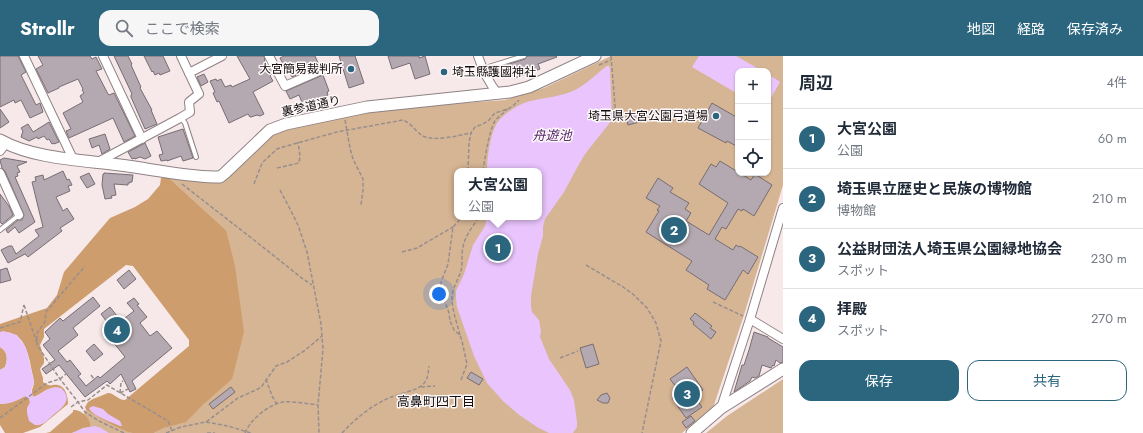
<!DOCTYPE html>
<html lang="ja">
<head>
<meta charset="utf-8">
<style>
  body { margin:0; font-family:Jost,"Noto Sans JP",sans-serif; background:#f6f6f7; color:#1f2937 }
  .controls { position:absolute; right:12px; top:12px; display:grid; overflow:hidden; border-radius:8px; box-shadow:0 1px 3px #0004 }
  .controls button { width:36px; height:36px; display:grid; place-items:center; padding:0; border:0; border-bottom:1px solid #e0e1e3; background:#fff; color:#1f2937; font:20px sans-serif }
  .you { position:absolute; left:439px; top:238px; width:14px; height:14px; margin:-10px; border:3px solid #fff; border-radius:50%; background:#1a73e8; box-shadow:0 0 0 6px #1a73e833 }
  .badge { display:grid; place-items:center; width:26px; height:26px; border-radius:50%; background:#2c657e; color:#fff; font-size:13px; font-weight:700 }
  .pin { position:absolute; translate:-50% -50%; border:2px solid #fff; box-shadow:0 1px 4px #0006 }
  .popup { position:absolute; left:454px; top:112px; width:88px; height:52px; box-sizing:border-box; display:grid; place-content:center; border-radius:8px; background:#fff; filter:drop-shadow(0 1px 3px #0005); font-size:13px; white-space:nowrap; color:#747a83 }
  .popup b { font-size:15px; color:#1f2937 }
  .popup::after { content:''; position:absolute; left:50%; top:100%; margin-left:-8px; border:8px solid transparent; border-top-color:#fff }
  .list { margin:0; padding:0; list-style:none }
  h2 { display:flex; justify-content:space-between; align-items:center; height:52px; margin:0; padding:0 16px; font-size:17px }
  h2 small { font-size:13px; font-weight:400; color:#747a83 }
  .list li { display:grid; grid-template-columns:26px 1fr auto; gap:12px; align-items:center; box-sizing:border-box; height:60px; padding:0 16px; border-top:1px solid #e0e1e3 }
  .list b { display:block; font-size:15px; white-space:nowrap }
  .list p { margin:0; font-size:13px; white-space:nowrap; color:#747a83 }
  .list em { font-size:13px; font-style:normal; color:#747a83 }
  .actions { display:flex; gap:8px; padding:12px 16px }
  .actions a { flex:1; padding:9px 0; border:1px solid #2c657e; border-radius:12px; text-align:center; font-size:14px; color:#2c657e }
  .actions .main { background:#2c657e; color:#fff }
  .icon { flex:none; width:22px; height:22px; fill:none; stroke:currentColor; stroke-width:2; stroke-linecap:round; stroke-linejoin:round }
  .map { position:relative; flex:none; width:783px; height:377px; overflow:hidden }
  header { display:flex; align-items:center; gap:24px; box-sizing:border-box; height:56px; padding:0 20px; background:#2c657e; color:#fff }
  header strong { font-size:19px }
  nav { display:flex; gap:22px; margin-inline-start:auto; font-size:14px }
  .search { width:280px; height:36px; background:#f6f6f7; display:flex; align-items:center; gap:10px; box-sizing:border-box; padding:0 14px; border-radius:12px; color:#747a83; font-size:15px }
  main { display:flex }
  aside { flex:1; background:#fff }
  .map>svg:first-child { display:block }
  .green { fill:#d6b594; fill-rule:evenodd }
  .forest { fill:#cd9d6d }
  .water { fill:#e9c4fd }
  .building { fill:#b4a9b0; stroke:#776d73 }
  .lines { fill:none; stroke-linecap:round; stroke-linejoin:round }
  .lane-casing { stroke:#8f8284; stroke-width:6 }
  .street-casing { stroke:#8f8284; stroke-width:10 }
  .secondary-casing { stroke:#8f8284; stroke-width:13 }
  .path { stroke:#988e8e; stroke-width:1.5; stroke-dasharray:4 2; stroke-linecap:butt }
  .lane { stroke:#fff; stroke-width:4 }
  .street { stroke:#fff; stroke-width:8 }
  .secondary { stroke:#fff; stroke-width:11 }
  .poi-dot { fill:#2c657e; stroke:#fef8f9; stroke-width:1.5 }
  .labels { text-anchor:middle; stroke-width:3; stroke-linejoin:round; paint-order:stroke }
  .poi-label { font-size:12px; fill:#130f0f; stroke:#fef8f9; text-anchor:end }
  .street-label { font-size:12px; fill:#130f0f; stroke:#fef8f9 }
  .water-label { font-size:13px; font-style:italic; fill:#55296a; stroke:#fef8f9 }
  .neighbourhood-label { font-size:13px; fill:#130f0f; stroke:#fef8f9 }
</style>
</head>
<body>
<header>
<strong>Strollr</strong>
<div class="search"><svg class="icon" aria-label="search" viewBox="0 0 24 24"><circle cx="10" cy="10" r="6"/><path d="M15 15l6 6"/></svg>ここで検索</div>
<nav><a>地図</a><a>経路</a><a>保存済み</a></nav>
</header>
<main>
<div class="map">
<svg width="783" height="377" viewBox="0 0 783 377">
  <rect width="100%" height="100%" fill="#f7e9ea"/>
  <g class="green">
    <path d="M611,0h172v129l-39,130 -31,93 -31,25h-528l10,-5 22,-7 19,-18 21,-173 -57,-52 49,4 60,-52 90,-20 137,-10 39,-12zM738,15h30v102h-30zM457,115h82v46h-82z"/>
    <path d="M783,323v54h-77l21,-17z"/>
    <path d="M86,354l26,15 20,8h-59z"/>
  </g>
  <g class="forest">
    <path d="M161,122h8l57,52 9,36 9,66 -12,47 -27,24 -19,19 -22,6 -10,5h-22l-4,-1 -16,-7 -26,-15 -1,-3 3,-5 5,-3 15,-6c6,0 10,7 17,7l64,-54v-6l-56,-74 -7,-1 -82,64v8l-4,8 4,13v5l-4,6 3,9v4c9,6 7,2 15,3 8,2 10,12 10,19l-28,23 -17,6h-18l-5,-8v-21c9,0 18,-4 25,-8l4,2 1,4 34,-10 -3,-4c-13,-3 -18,6 -28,9 -3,-8 1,-8 1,-16 -1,-6 -3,-12 -4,-19 -4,-17 -9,-31 -30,-30v-8l47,-16 10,-13 7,-23 46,-54 25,-11 13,-8 12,-14z"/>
    <path d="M0,291c8,5 8,12 5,20l-5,3z"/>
    <path d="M73,354c8,-1 19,9 17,17l-7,1 -11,5h-26l4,-1 23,-20z"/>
  </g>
  <g class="water">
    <path d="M699,0h37l25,14 -23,1v23l-46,-27z"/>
    <path d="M607,10h2l1,2 2,52 -27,34 -7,12 -14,26 -19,27 -2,8v9l-5,18 -7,42v11l1,5 7,8 2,11 -1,6 9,22 21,31 4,10 3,22v5l-4,6h-24l-12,-6 -19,-13 -15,-13 -16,-18 -13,-27 -17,-49 -1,-8v-8l8,-17 9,-29 12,-19 2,-9h52v-46h-52c0,-13 3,-36 10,-48 7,-10 22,-19 33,-22 13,-3 34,-5 45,-11 12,-6 21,-16 32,-24z"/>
    <path d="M768,18l12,8 -12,21z"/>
    <path d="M3,275l14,4 9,13 8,34 -3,9 2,6c11,-3 14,-12 28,-9 13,12 1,20 -9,28 -5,5 -10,10 -17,9l-6,-4 -2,-8v-5l3,-6 -1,-4 -4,-2c-8,5 -16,8 -25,8v-34l5,-3c3,-8 3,-15 -5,-20v-15z"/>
    <path d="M93,350l10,3 5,5 12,7 2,5h-2c-8,-4 -28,-10 -31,-18z"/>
    <path d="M95,370l6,2 8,5h-37l11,-5z"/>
  </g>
  <g class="building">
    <path d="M0,0h18l8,16 -5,3 15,30 4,-2 3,9 -13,6 -9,-18 -6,3 -1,-3 -14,7z"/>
    <path d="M38,0h52l2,3 4,-2 6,12 -6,2 12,23 1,1 5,-2 21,43 -11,6 -11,-24 -44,20 -3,-7 5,-2 -8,-16 20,-11 -3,-6 4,-3 -2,-3 1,-1 -5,-10 -19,8v1l-11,5 -12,-24 7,-4z"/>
    <path d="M114,0h14l4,8 -1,1 10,22 -1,1 12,22h-1l6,14 -12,5 -14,-32v-2l1,-1z"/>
    <path d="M144,0h19l7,15 -10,4 -1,-2 -4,2 -2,-4 -1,1z"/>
    <path d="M237,0h27l1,4h-1l8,14 -2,2 3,5 -20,11 11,22 -4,2 -3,-1 -6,2h-1l-2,-3 -19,9 -10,-22 -2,1 -4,-9 2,-1 -5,-11 6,-2 1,2 4,-2 4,8 6,-2 1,2 18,-8z"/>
    <path d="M284,0h31l4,9 -27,12 -6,-10 -1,1 -5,-10z"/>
    <path d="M339,0h16l9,27 -15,5z"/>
    <path d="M388,0h31v2l6,-2 5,18 -15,5 -5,-16 -18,6z"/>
    <path d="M527,0h29l1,1 -19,7 2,5 -19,7 -7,2 -3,-6 -5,2 -3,-8 22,-7z"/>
    <path d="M204,18l4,8 -7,4 -4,-9z"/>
    <path d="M323,19l6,16 -2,1 1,3 -25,10 -4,-10 -9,4 -4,-8z"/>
    <path d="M712,47l26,15v29l-11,-6 -1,2 -28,-15z"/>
    <path d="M0,53l9,13 -9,6z"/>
    <path d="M641,57l2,8 -15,4 -2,-8z"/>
    <path d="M49,66l10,20 -5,2v-1l-2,1 -3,-5 -2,1 -3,-4 -6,3 -1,-2 -8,4 -8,-4 2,-6 -2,-3 7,-4 5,8z"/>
    <path d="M183,73l10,29 -10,3 -2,-5 -14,5v-1l-6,1 -2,-6 4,-1 -5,-17z"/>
    <path d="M105,78l5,15 -8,5 -3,-9 -7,3 -3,-9z"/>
    <path d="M145,87l6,13 -6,3 -5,-2 -5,2v-1l-3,1 -4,-7z"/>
    <path d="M4,102l23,4 -10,4 3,6 -3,1 1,3 -3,1 20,45 -16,11 -4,-6 -7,6 -2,-3 12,-10h4l2,-5 -19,-44 -3,-3 -2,-8z"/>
    <path d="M720,105l18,11v1h2l11,7 4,-6 17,11 -18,31 -11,-7 -1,2 -4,-2 -12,20 -4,-2 -7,12 18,11 3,-5 3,2 1,-1 18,11 -10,17 -5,-4 -18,30 -18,-11 2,-4 -23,-15 6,-9 -46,-29 13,-21 -2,-1 3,-4 -14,-8 12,-20 15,10 -3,4 19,11 -4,6 6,4 -5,8 23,14 19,-32 -29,-19 12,-20 5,3z"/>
    <path d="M63,115l4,9 2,-1 3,6 -4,1 2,5 -14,6 7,14 4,-3 7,11 -14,9 2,3 -34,26 -3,-3 -17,9 -7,-13 8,-4h3l4,8 23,-18 -4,-6 8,-3 -11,-45 4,-1 -1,-4 8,-2 1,5z"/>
    <path d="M89,117l6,11 -8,4 -7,-11z"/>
    <path d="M104,117l29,2 -1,7h-2v1h-2v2l-14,-1 2,11 -5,1 1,2 -7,1 -3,-14 1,-11h1z"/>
    <path d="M0,138l9,12 4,9 -11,9 -2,-2z"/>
    <path d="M7,212l4,12 -11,3v-13z"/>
    <path d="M129,214l7,9 -12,10 -7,-9z"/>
    <path d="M93,241l7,9 -27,22 5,7 -20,16 9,11 3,-2 11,14 -3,2 8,10 12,-10 2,2 25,-21 -19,-24 2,-2 -2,-2 4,-3 -9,-12 9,-7 11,14 13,-10 -7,-8 7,-5 5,6 -2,1 10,12 -7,6 10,13 7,-5 15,17 -40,33 4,8 -6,3 -9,-18 -11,10 -3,-3 -22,16 -26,-32 -13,9 -4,-5 13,-9 -12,-15 7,-6 -5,-7 15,-14 3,3z"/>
    <path d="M695,257l17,13 -2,2 6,4 -5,7 -18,-15 1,-2 -4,-3z"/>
    <path d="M754,276l14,5v1l15,9v15l-3,1 -4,-3 -2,6 -1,-1 -2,3 -9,-3 -3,11 -4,2 -3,-1 -2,4 -16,11 8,-27h2l5,-15z"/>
    <path d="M94,288l9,10 -9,7 -8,-10z"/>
    <path d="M593,288l6,20 -13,4 -6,-20z"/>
    <path d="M687,311l16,23 -9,6 8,11 -16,11 -14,-20 8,-6 -10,-13z"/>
    <path d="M471,316l12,7 -4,6 -12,-7z"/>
    <path d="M231,331l4,5 -22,17 -4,-5z"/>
    <path d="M607,337l3,5 -2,5h-5l-6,-3 4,-5z"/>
    <path d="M691,360l4,5 -9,7 -4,-6z"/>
  </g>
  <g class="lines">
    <g class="lane-casing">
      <g id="lane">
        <path d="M482,13l42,-13"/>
        <path d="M181,62l4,5 11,34"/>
        <path d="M0,174l19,-15"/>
      </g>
    </g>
    <g class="street-casing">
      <g id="street">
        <path d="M24,0l49,103"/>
        <path d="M103,0l39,83"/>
        <path d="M181,0l8,17"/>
        <path d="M269,0l16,30 39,-17"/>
        <path d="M478,0c5,15 10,26 20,38"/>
        <path d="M0,95l6,-8"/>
        <path d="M98,106l82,-44 10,-6 -1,-10 10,-8 -10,-21 33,-17"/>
        <path d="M0,117l19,42"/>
        <path d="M750,263l33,20"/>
        <path d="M721,352l29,-89 33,-111"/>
      </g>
    </g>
    <g class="secondary-casing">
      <g id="secondary">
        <path d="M0,84c34,19 82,20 120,25 31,4 62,11 94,12h6l5,-4 45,-43 16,-6 81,-17 143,-15 19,-5 66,-31"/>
        <path d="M692,377l29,-25 62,-39"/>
      </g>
    </g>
    <g class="path">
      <path d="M611,0l5,62 27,-7 1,5 16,-4 14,9"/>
      <path d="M599,9l12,-5"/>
      <path d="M345,64l5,28 3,11 10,20v11l-2,15"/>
      <path d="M277,112l22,-5 1,-7 -2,-14"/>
      <path d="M468,115l1,-28 2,-10 4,-6 8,-3 6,-4 6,-7 13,-4 5,-3 6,-6"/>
      <path d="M483,115c2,-13 6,-40 12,-50 3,-5 9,-7 12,-12"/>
      <path d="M182,128l72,56 49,39 9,6"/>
      <path d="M254,128l8,-21 15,-14 6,-2 54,-15 66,-12c8,3 13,12 20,16 11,6 37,-1 48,-3"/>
      <path d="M280,134l9,17 9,18 9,27 14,72 2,25 -5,56 1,28"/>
      <path d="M402,196l15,-4 36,-21"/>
      <path d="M586,209l37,22 11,8 13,13 9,15 5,18 -19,92"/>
      <path d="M713,246l30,14"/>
      <path d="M24,249l13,38"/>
      <path d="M0,272l20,-6 4,-17"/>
      <path d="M460,279c-3,-12 -8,-25 -8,-37 0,-9 6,-18 9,-27 2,-8 0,-16 2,-24 2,-11 10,-21 16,-30"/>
      <path d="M560,302l18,-7"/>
      <path d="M91,319l3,4"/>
      <path d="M266,323l6,17 5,8"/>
      <path d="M461,324l6,-16 -2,-9 -3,-14 -2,-6 -6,-5 -4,-9 -1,-8 -7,-20 -1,-11 7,-18 5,-37 9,-10"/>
      <path d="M421,331l14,-1"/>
      <path d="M120,337l1,-11 2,-1"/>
      <path d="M120,337l8,-4"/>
      <path d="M71,351l7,-5 -18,-23 -23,-34v-12l8,-11 1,-10 39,-46"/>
      <path d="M0,362l47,-35 13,-4 6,-5"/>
      <path d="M206,366l22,4 23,7"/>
      <path d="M124,377l-25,-12 -14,-9 -7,-10 10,-2 19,-15 61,36 4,10"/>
      <path d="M166,377l15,-6 25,-5 32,-24 20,-9 4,-3 14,-20 11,-4 17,-11 18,-15"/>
      <path d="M207,377h8"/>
      <path d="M245,377c5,-13 24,-29 38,-31 9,-1 26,2 35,3"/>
      <path d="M342,377c13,-14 30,-28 47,-35 9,-4 26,-7 32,-12 7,-5 7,-12 8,-20"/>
    </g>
    <use href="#lane" class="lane"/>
    <use href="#street" class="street"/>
    <use href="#secondary" class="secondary"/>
  </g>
  <g class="poi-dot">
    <circle cx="351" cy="13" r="4"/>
    <circle cx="444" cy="16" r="4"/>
    <circle cx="716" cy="60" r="4"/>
  </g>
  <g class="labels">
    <g class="poi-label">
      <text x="343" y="17">大宮簡易裁判所</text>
      <text x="452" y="20" text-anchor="start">埼玉縣護國神社</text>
      <text x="708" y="64">埼玉県大宮公園弓道場</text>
    </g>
    <g class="street-label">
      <text transform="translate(311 50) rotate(-12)" y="4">裏参道通り</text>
    </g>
    <g class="water-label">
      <text x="552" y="84">舟遊池</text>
    </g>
    <g class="neighbourhood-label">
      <text x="436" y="350">高鼻町四丁目</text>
    </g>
  </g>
</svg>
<div class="controls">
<button>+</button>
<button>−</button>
<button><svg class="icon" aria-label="locate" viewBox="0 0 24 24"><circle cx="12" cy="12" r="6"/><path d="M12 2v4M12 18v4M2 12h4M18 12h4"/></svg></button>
</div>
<div class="you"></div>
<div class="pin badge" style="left:498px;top:192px">1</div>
<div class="popup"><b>大宮公園</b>公園</div>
<div class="pin badge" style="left:674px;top:174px">2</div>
<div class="pin badge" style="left:687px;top:338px">3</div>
<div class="pin badge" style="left:117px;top:274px">4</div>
</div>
<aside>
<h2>周辺<small>4件</small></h2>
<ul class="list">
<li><span class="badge">1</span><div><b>大宮公園</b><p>公園</p></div><em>60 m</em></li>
<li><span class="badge">2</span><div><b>埼玉県立歴史と民族の博物館</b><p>博物館</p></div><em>210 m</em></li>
<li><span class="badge">3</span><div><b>公益財団法人埼玉県公園緑地協会</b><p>スポット</p></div><em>230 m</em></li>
<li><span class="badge">4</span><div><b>拝殿</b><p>スポット</p></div><em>270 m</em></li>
</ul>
<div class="actions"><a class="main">保存</a><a>共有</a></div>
</aside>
</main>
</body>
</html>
